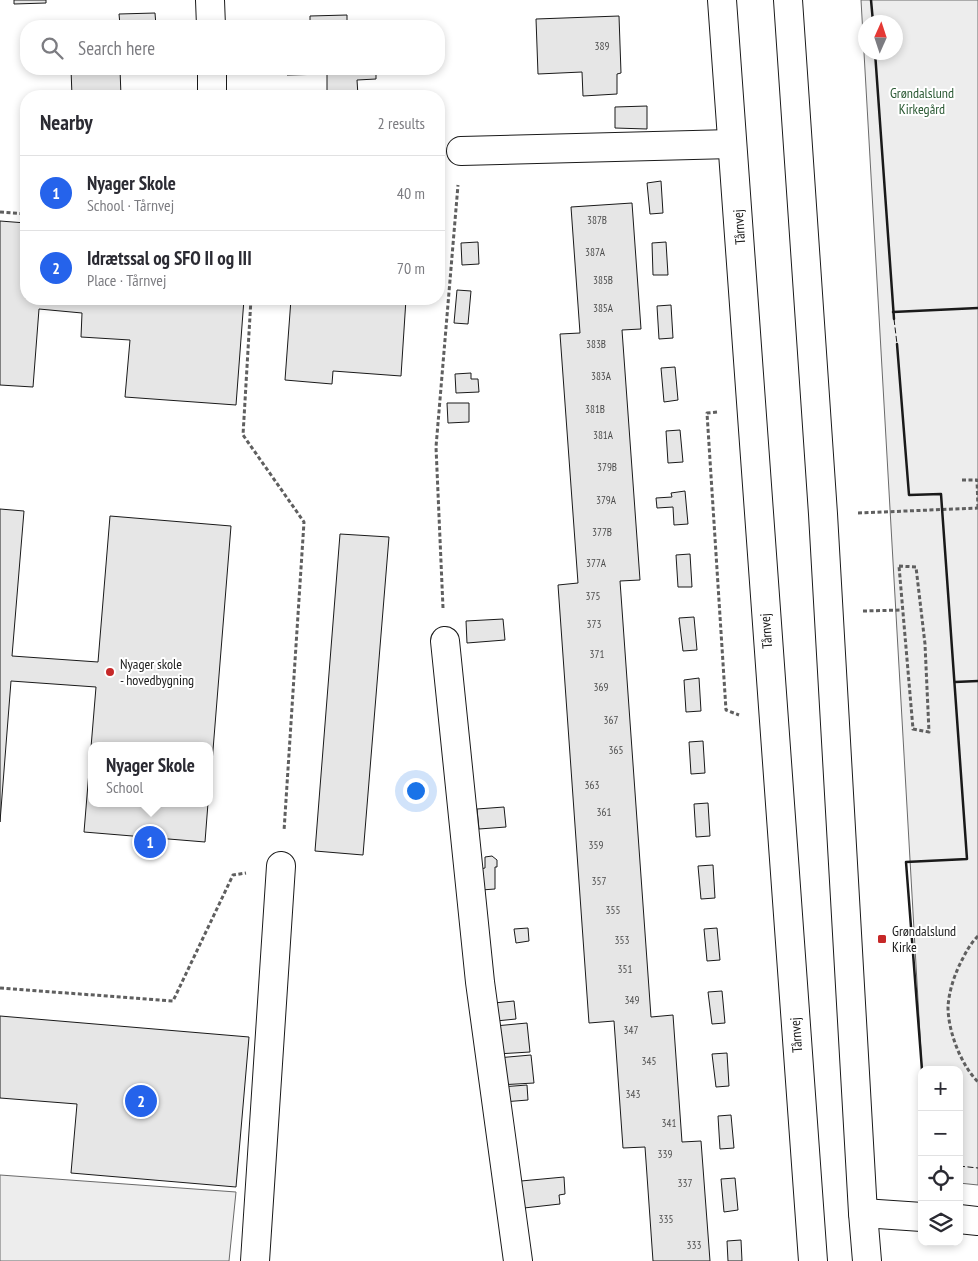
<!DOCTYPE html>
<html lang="en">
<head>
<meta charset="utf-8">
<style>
  body { margin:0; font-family:"PT Sans Narrow",sans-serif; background:#f7f7f7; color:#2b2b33 }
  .controls { position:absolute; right:15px; bottom:15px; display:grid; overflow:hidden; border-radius:10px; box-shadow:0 2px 8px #0003 }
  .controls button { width:45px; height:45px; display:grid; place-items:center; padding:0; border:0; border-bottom:1px solid #e1e1e2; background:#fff; color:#2b2b33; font:25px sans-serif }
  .compass { position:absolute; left:858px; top:15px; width:45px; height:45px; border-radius:50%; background:#fff; box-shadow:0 2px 8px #0003; rotate:3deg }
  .you { position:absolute; left:415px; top:790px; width:18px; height:18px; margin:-12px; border:4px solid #fff; border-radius:50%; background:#1a73e8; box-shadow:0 0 0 8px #1a73e833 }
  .badge { display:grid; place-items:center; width:32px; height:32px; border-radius:50%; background:#2563eb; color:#fff; font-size:16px; font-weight:700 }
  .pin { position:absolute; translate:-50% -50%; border:2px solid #fff; box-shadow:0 1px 5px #0006 }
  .popup { position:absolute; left:88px; top:742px; width:125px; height:65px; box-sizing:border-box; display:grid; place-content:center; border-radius:10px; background:#fff; filter:drop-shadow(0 1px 4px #0005); font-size:16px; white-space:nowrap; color:#7c7c81 }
  .popup b { font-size:19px; color:#2b2b33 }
  .popup::after { content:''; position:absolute; left:50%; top:100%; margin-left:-10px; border:10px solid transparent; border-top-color:#fff }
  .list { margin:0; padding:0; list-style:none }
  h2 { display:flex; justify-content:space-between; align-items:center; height:65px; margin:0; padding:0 20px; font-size:21px }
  h2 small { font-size:16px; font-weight:400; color:#7c7c81 }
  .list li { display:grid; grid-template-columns:32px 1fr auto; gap:15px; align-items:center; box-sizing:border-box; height:75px; padding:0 20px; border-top:1px solid #e1e1e2 }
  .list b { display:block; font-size:19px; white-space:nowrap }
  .list p { margin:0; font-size:16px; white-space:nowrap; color:#7c7c81 }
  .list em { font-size:16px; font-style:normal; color:#7c7c81 }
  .icon { flex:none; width:28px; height:28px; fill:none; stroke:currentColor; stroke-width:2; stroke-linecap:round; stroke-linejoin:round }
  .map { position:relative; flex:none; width:978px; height:1261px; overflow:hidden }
  .search { position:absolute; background:#fff; box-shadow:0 2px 8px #0003; left:20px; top:20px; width:425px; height:55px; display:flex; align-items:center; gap:12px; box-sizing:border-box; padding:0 18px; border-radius:20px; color:#7c7c81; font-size:19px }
  .panel { position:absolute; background:#fff; box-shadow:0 2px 8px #0003; left:20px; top:90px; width:425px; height:215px; border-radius:20px }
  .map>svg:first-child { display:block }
  .built { fill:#ededed; stroke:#6a6a6a; fill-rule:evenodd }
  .building { fill:#e6e6e6; stroke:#1a1a1a }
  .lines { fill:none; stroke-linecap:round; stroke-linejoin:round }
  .minor-casing { stroke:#1a1a1a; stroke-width:30 }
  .path { stroke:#5f5f5f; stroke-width:3; stroke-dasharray:4 2.5; stroke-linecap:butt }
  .minor { stroke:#fff; stroke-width:28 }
  .fence { stroke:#1a1a1a; stroke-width:1; stroke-dasharray:6 2.5; stroke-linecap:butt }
  .wall { stroke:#1a1a1a; stroke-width:2.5 }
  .poi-dot { fill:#c62828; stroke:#fff; stroke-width:2 }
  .labels { text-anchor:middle; stroke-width:4; stroke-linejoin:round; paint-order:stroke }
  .number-label { font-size:11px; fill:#4d4d4d }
  .park-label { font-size:14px; fill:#2b5a34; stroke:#fff }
  .street-label { font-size:14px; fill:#1a1a1a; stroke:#fff }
  .poi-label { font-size:14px; fill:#1a1a1a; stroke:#fff; text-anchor:start }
</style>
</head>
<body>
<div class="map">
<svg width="978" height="1261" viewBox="0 0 978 1261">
  <rect width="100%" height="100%" fill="#fff"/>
  <g class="built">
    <path d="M861,0h117v1185l-19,-2v-113h-37zM866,22h30v30h-30z"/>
    <path d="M0,1175l236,17 -7,69h-229z"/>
  </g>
  <g class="building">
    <path d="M14,0h32v3l-32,1z"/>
    <path d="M155,13l1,13h-93l57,-1 -1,-11z"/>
    <path d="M347,15v7l29,-1v5h-90v-4h24v-6z"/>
    <path d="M619,16l2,57 -4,1v20l-34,2 -1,-24 -44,2 -2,-55z"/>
    <path d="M71,69h49l1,27h-49z"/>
    <path d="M287,69h89v10l-19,1 1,16h-31v-22l-40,1z"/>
    <path d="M647,106v23l-32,-1v-21z"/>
    <path d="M661,181l2,32 -13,1 -3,-31z"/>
    <path d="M632,203l9,126 -19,1 18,250 -20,1 31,436 22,-2 9,127 19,-1 9,120h-57l-8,-114 -22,1 -9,-127 -25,2 -31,-438 20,-2 -18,-249 20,-1 -9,-126z"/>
    <path d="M0,221l26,2v76h218l-8,106 -111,-8 5,-57 -49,-3 1,-24 -43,-4 -6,78 -33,-2z"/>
    <path d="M478,242l1,22 -17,1 -1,-22z"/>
    <path d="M666,242l2,33h-15l-1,-32z"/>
    <path d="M457,290l14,1 -3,33 -14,-1z"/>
    <path d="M291,299h115l-5,77 -68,-5 -1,13 -47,-4z"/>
    <path d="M671,305l2,33 -14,1 -2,-33z"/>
    <path d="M675,367l3,33 -14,2 -3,-34z"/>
    <path d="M471,373v6h7l1,13 -23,1 -1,-19z"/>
    <path d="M447,403h22v19l-21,1z"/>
    <path d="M680,430l3,32 -15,1 -2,-32z"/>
    <path d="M685,491l3,33 -14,1 -1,-18 -16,1 -1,-10 16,-1 -1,-4z"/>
    <path d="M0,509l24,2 -12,145 86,6 12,-146 121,10 -22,274v-54h-118v57h117l-3,39 -121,-10 12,-145 -85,-6 -11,141z"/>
    <path d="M340,534l49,3 -26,318 -48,-4z"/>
    <path d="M690,554l2,33h-14l-2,-32z"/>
    <path d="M694,617l3,33 -14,1 -4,-33z"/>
    <path d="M503,619l2,21 -38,3 -1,-22z"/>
    <path d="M699,678l2,33 -15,1 -2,-32z"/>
    <path d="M703,741l2,32 -14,1 -2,-32z"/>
    <path d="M708,803l2,33 -14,1 -2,-33z"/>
    <path d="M504,807l2,20 -27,2 -2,-20z"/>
    <path d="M492,856l5,4v7h-2v22l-14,1 -1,-21 5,-1v-11z"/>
    <path d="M713,865l2,33 -14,1 -3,-33z"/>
    <path d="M528,928l1,13 -13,2 -2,-14z"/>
    <path d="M717,928l3,32 -13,1 -3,-32z"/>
    <path d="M722,991l3,32 -13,1 -4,-32z"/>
    <path d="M514,1001l2,18 -20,2 -2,-18z"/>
    <path d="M0,1016l249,21 -13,150 -165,-14 6,-69 -77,-6z"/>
    <path d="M527,1023l3,29 -33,2 -2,-28z"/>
    <path d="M727,1053l2,33 -13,1 -4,-33z"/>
    <path d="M531,1055l3,28 -35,2 -2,-27z"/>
    <path d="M527,1085l1,15 -25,2 -2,-15z"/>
    <path d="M731,1115l3,33 -14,1 -2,-33z"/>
    <path d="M564,1177l1,17 -6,1 1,9 -36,4 -3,-27z"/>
    <path d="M735,1178l3,32 -14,2 -3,-33z"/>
    <path d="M741,1240l1,21h-14l-1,-20z"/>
  </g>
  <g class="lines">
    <g class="minor-casing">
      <g id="minor">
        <path d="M210,0l1,26"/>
        <path d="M722,0l91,1261"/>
        <path d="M788,0l35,514 40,699 4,48"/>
        <path d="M212,69v27"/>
        <path d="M461,151l271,-7"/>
        <path d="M445,641l35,341 38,279"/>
        <path d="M863,1213l59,4"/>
        <path d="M959,1219l19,2"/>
        <path d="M255,1261l26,-395"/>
      </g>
    </g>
    <g class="path">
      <path d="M0,212l26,2"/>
      <path d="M251,299l-8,136 61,87 -20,309"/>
      <path d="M717,412l-10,1 19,297 13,5"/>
      <path d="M962,480h15l1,28"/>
      <path d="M858,513l120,-5"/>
      <path d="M899,566l17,1 9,77 4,88 -16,-3z"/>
      <path d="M443,608l-7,-161 22,-262"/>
      <path d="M863,611l39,-1"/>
      <path d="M978,936c-7,7 -11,14 -15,22 -8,15 -14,32 -15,49 0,24 13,58 30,75"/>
      <path d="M0,988l173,13 60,-126 13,-2"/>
    </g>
    <use href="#minor" class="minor"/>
    <g class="fence">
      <path d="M894,319l3,25"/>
      <path d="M959,1166l19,2"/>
    </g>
    <g class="wall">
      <path d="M871,0l2,22"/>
      <path d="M875,52l19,267"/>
      <path d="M893,312l85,-4"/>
      <path d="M897,344l12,151 32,-1 26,365 -61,3 16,208"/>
      <path d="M955,682l23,-1"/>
    </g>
  </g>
  <g class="poi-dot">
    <circle cx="110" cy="672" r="5"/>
    <rect x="877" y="934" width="10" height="10" rx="2.5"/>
  </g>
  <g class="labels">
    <g class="number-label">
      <text x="602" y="50">389</text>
      <text x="597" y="224">387B</text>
      <text x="595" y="256">387A</text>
      <text x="603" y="284">385B</text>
      <text x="603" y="312">385A</text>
      <text x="596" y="348">383B</text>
      <text x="601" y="380">383A</text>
      <text x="595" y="413">381B</text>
      <text x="603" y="439">381A</text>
      <text x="607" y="471">379B</text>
      <text x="606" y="504">379A</text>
      <text x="602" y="536">377B</text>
      <text x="596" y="567">377A</text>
      <text x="593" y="600">375</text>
      <text x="594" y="628">373</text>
      <text x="597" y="658">371</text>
      <text x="601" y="691">369</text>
      <text x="611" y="724">367</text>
      <text x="616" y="754">365</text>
      <text x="592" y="789">363</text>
      <text x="604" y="816">361</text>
      <text x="596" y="849">359</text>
      <text x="599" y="885">357</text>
      <text x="613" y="914">355</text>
      <text x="622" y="944">353</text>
      <text x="625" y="973">351</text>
      <text x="632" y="1004">349</text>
      <text x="631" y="1034">347</text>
      <text x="649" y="1065">345</text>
      <text x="633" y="1098">343</text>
      <text x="669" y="1127">341</text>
      <text x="665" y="1158">339</text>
      <text x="685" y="1187">337</text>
      <text x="666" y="1223">335</text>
      <text x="694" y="1249">333</text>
    </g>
    <g class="park-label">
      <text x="922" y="98">Grøndalslund<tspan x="922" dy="16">Kirkegård</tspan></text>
    </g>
    <g class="street-label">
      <text transform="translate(739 227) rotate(-94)" y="5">Tårnvej</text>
      <text transform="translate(766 631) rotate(-94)" y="5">Tårnvej</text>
      <text transform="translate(796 1035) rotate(-94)" y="5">Tårnvej</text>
    </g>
    <g class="poi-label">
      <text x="120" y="669">Nyager skole<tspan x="120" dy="16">- hovedbygning</tspan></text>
      <text x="892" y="936">Grøndalslund<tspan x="892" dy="16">Kirke</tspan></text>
    </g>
  </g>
</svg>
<div class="controls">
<button>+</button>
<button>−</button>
<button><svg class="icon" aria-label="locate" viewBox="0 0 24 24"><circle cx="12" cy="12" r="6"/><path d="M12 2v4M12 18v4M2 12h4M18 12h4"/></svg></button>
<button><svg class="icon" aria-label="layers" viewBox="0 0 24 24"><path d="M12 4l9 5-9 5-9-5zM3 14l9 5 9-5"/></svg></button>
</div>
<svg class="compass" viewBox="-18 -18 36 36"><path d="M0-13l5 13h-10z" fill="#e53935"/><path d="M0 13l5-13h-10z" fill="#7c7c81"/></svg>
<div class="you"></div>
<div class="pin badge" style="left:150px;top:842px">1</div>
<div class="popup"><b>Nyager Skole</b>School</div>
<div class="pin badge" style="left:141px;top:1101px">2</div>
<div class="search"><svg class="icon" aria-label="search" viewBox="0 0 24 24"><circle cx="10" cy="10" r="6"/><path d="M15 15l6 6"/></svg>Search here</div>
<section class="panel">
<h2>Nearby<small>2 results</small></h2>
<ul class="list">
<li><span class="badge">1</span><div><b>Nyager Skole</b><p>School · Tårnvej</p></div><em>40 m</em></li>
<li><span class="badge">2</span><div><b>Idrætssal og SFO II og III</b><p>Place · Tårnvej</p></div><em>70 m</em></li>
</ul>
</section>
</div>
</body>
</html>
